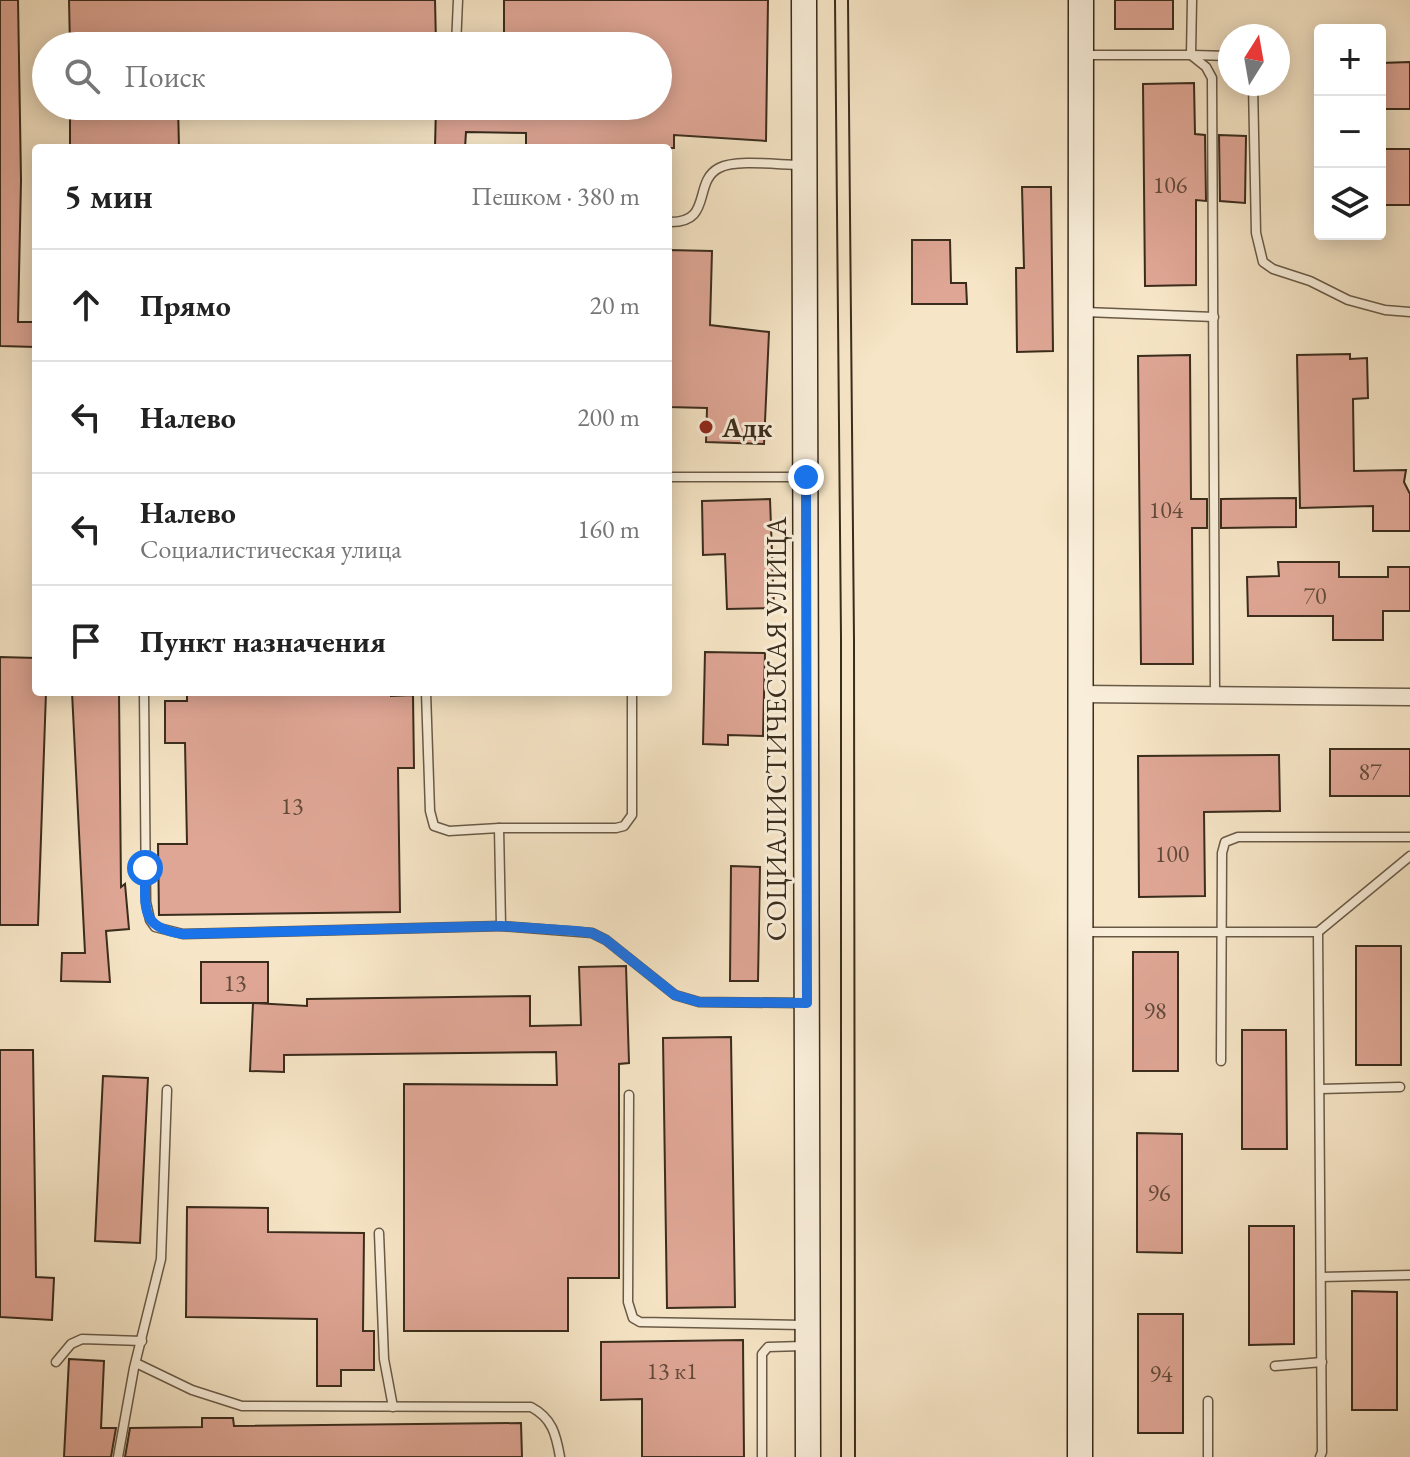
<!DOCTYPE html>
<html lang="ru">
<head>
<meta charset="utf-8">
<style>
  body { margin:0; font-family:"EB Garamond",serif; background:#f2f2f2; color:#222 }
  .controls { position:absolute; right:24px; top:24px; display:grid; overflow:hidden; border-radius:8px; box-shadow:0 4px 20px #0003 }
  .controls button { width:72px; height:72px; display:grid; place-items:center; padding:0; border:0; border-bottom:2px solid #e0e0e0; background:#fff; color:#222; font:40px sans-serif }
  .compass { position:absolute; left:1218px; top:24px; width:72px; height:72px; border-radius:50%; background:#fff; box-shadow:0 4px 20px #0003; rotate:11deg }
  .stop { position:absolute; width:24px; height:24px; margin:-18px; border:6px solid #1a73e8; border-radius:50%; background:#fff }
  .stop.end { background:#1a73e8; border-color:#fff; box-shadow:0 2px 8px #0008 }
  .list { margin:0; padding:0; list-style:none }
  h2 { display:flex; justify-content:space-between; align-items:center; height:104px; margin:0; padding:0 32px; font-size:34px }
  h2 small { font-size:26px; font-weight:400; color:#767676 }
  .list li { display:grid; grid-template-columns:52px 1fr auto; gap:24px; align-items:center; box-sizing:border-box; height:112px; padding:0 32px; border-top:2px solid #e0e0e0 }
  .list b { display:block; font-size:30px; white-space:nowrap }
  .list p { margin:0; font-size:26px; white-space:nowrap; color:#767676 }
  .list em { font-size:26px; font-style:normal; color:#767676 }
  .icon { flex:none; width:44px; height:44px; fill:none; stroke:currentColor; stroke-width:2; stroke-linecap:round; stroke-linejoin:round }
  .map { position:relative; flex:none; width:1410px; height:1457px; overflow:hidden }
  .search { position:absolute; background:#fff; box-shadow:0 4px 20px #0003; left:32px; top:32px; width:640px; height:88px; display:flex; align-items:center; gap:20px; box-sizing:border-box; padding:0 28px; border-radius:44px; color:#767676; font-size:30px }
  .panel { position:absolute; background:#fff; box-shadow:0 4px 20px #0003; left:32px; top:144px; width:640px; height:552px; border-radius:8px }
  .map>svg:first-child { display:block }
  .building { fill:#dfa695; stroke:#3a2c1c; stroke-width:2 }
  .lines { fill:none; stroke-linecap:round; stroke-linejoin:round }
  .lane-casing { stroke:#695a46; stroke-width:11 }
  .street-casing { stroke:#695a46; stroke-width:19 }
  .secondary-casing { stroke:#3a2c1c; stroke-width:27 }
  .lane { stroke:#f9eeda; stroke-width:8 }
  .street { stroke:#f9eeda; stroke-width:16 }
  .secondary { stroke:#f9eeda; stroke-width:24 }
  .tram { stroke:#3a2c1c; stroke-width:2 }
  .route { stroke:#1a73e8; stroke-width:10 }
  .poi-dot { fill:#8f2418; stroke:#f9eeda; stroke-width:3 }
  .labels { text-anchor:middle; stroke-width:6; stroke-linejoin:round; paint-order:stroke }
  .number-label { font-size:24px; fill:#634a3a }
  .poi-label { font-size:28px; font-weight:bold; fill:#3a2c1c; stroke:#f9eeda; text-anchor:start }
  .street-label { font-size:28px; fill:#3a2c1c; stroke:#f9eeda }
</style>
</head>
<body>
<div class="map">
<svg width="1410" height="1457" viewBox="0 0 1410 1457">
  <rect width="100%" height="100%" fill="#f6e5c6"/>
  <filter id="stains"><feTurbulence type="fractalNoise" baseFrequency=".0025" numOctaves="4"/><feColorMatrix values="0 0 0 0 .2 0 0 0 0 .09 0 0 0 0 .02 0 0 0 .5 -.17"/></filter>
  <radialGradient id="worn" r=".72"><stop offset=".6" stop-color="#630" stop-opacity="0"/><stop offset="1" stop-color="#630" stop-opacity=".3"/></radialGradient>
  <g class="building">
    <path d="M0,0h18l3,180 -3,142h18v25l-36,-1z"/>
    <path d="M69,0h366l1,44 -34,2 -1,-11h-198l-59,1v10h-74z"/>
    <path d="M504,0h264l-2,141 -92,-6v13h-148v-15l-60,-1 -1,16h-30l1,-42h222v-60h-154z"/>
    <rect x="1115" y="0" width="58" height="29"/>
    <path d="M1410,62v47h-30v-46z"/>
    <path d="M1194,83l1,51 10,1 1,66 -10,-1v85l-51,1 -2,-202z"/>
    <path d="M70,106h108l1,42h-109z"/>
    <path d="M1219,135l27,1 -1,67 -25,-2z"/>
    <rect x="1380" y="149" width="30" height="56"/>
    <path d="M1022,187h29l2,164 -36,1 -1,-84h8z"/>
    <path d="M912,240h38l1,43h15l1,21h-55z"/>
    <path d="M668,250l44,1 -2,74 59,7 -5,112 -58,-2 1,-34 -39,-1z"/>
    <path d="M1350,354v5l17,-1 1,40 -15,1 1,72 52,-1 -2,12 6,12v37h-37v-25l-73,2 -3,-153z"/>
    <path d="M1190,355l1,144h16v29h-15l1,136h-52l-3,-308z"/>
    <path d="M1296,498v29l-75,1v-29z"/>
    <path d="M770,499l4,109 -47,1 -2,-55 -22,1 -1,-54z"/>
    <path d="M1278,562h61v15h49v-10h22v44h-27v29h-50v-24h-85l-1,-39 32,-1z"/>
    <path d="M705,652l60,1 -2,83 -35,-1v10l-25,-1z"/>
    <path d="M0,657l36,1v34h10l-8,233h-38z"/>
    <path d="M72,692h47l2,195 4,-3 4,45 -23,2 4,51 -49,-1 1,-28h23z"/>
    <path d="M187,692h204v4l22,-1 1,73h-16l2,144 -241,3 -1,-71h29l-2,-101h-20v-42h22z"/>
    <rect x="1330" y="749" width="80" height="47"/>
    <path d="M1279,755l1,56 -76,1 1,84 -66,1 -1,-141z"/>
    <path d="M731,866l29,1 -2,114h-28z"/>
    <rect x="1356" y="946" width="45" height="119"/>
    <rect x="1133" y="952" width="45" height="119"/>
    <rect x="201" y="962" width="67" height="41"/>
    <path d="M626,966l3,97 -10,1v214h-51v53h-164v-247l153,1 -1,-33 -272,3v17l-34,-1 3,-68 54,3v-7l223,-3v30l51,-1 -2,-58z"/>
    <path d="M1242,1030h44l1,119h-45z"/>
    <path d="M731,1037l4,270 -68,1 -4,-270z"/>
    <path d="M0,1050h33l3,227 18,1 -2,42 -52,-3z"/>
    <path d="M103,1076l45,2 -8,165 -45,-2z"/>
    <path d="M1137,1133l45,1v119l-45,-1z"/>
    <path d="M187,1207l81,1v24l96,1 -1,98h11v39h-33v16h-24v-67l-131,-2z"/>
    <path d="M1249,1226h45v118l-45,1z"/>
    <path d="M1352,1291l45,1v118h-45z"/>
    <rect x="1138" y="1314" width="45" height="119"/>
    <path d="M743,1340l1,117h-102v-58l-41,1v-58z"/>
    <path d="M69,1359l35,2 -3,67h15l-5,29h-47z"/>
    <path d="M202,1418h31l1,8 287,-3 1,34h-397l5,-29 72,-1z"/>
  </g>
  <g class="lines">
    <g class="lane-casing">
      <g id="lane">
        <path d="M456,46l2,-46"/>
        <path d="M1083,55h108l1,-55"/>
        <path d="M1191,55l15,12 6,11 3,617"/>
        <path d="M1192,55l38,1"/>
        <path d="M1253,84l3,149 7,29 10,7 37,12 38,19 37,10 25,2"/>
        <path d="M668,222c46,2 24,-40 51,-54 17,-9 61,-3 81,-3"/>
        <path d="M1085,312l129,5"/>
        <path d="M668,477h133"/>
        <path d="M144,692l2,210 4,18 5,7 28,7 318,-8"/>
        <path d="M426,692l4,119 4,15 15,5 50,-3h117l8,-2 8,-11v-123"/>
        <path d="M499,828l2,98 91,7 14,7 69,55 24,7 103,1"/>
        <path d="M1084,932h234l4,520 -2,5"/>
        <path d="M1318,932l92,-76"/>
        <path d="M1221,1061l1,-208 3,-11 13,-5h172"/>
        <path d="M1320,1089l80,-2"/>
        <path d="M629,1095l-1,207 5,16 7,4 163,3"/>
        <path d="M379,1233l5,126 9,48"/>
        <path d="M1321,1277l89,-2"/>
        <path d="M56,1362l15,-18 11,-5 60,2"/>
        <path d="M136,1363l56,27 50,16 289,1c21,11 25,27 29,50"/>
        <path d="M1275,1366l47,-4"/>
        <path d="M1208,1401v56"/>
        <path d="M118,1457l16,-89 27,-109 6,-169"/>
        <path d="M762,1457v-103l6,-7 35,-1"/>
      </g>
    </g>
    <g class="street-casing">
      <path id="street" d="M1080,694l330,3"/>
    </g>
    <g class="secondary-casing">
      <g id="secondary">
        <path d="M804,0l4,1457"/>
        <path d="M1080,1457l1,-1457"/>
      </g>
    </g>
    <use href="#lane" class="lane"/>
    <use href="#street" class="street"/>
    <use href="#secondary" class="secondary"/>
    <g class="tram">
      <path d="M835,0l6,637v820"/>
      <path d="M848,0l6,640 1,817"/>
    </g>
  </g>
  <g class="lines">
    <path class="route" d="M145,868c1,38 -7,60 38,66l318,-8 75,5 16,2 14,7 69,55 24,7 108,1 -1,-526"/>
  </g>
  <circle class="poi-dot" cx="706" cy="427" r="8"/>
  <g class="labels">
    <g class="number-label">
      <text x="1170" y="193">106</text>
      <text x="1166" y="518">104</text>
      <text x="1315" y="604">70</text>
      <text x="1370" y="780">87</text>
      <text x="292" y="814">13</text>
      <text x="1172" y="862">100</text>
      <text x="235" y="991">13</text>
      <text x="1155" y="1019">98</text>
      <text x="1159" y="1201">96</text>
      <text x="672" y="1379">13 к1</text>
      <text x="1161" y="1382">94</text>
    </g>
    <g class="poi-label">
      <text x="722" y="437">Адк</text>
    </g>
    <g class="street-label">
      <text transform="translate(776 729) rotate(-90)" y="10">СОЦИАЛИСТИЧЕСКАЯ УЛИЦА</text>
    </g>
  </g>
  <rect width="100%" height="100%" filter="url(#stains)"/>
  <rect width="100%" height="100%" fill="url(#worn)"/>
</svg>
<div class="controls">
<button>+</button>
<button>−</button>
<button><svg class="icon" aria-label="layers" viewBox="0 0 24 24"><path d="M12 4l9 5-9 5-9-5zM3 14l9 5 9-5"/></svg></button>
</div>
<svg class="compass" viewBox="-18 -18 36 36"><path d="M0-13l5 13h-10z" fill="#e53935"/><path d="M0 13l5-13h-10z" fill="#767676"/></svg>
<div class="stop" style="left:145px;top:868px"></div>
<div class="stop end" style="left:806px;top:477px"></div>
<div class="search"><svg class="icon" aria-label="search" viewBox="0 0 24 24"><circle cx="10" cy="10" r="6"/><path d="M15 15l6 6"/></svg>Поиск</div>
<section class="panel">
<h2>5 мин<small>Пешком · 380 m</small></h2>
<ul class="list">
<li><svg class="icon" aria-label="ahead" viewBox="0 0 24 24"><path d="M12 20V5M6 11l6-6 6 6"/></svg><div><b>Прямо</b></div><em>20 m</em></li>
<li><svg class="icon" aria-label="left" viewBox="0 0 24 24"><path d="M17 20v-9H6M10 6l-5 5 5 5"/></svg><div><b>Налево</b></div><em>200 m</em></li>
<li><svg class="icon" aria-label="left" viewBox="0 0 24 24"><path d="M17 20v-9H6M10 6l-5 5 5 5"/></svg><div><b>Налево</b><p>Социалистическая улица</p></div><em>160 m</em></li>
<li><svg class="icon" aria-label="arrive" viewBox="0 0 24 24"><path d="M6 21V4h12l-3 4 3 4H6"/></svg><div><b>Пункт назначения</b></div></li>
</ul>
</section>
</div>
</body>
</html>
